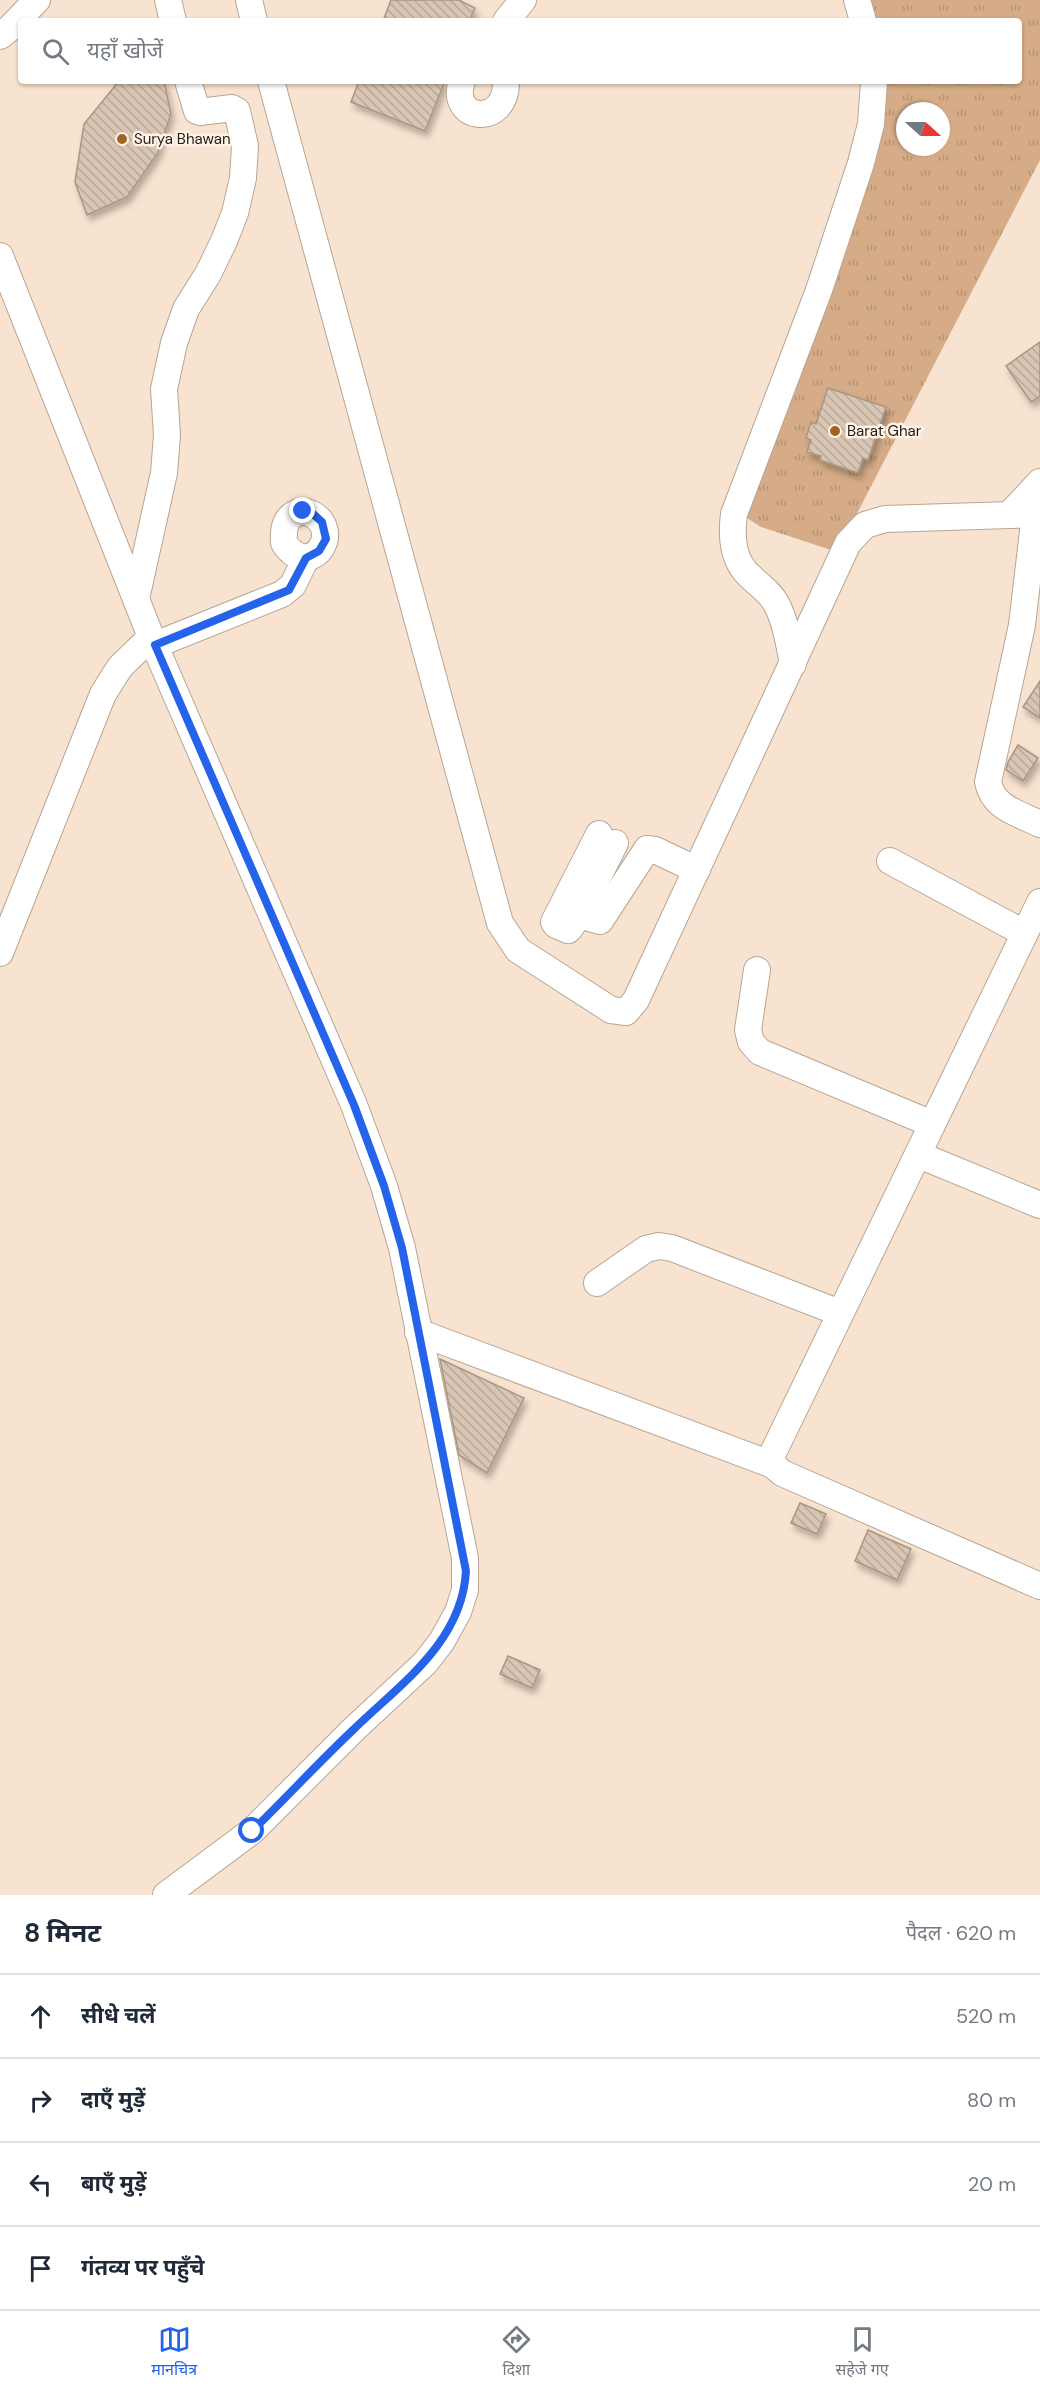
<!DOCTYPE html>
<html lang="hi">
<head>
<meta charset="utf-8">
<style>
  body { margin:0; font-family:"DM Sans","Noto Sans Devanagari",sans-serif; background:#f2f2f3; color:#1f2937 }
  .compass { position:absolute; left:896px; top:102px; width:54px; height:54px; border-radius:50%; background:#fff; box-shadow:0 2px 4px #0004; rotate:111deg }
  .stop { position:absolute; width:18px; height:18px; margin:-14px; border:4px solid #2563eb; border-radius:50%; background:#fff }
  .stop.end { background:#2563eb; border-color:#fff; box-shadow:0 2px 6px #0008 }
  .list { margin:0; padding:0; list-style:none }
  h2 { display:flex; justify-content:space-between; align-items:center; height:78px; margin:0; padding:0 24px; font-size:26px }
  h2 small { font-size:20px; font-weight:400; color:#747a83 }
  .list li { display:grid; grid-template-columns:39px 1fr auto; gap:18px; align-items:center; box-sizing:border-box; height:84px; padding:0 24px; border-top:2px solid #e0e1e3 }
  .list b { display:block; font-size:22px; white-space:nowrap }
  .list em { font-size:20px; font-style:normal; color:#747a83 }
  .icon { flex:none; width:33px; height:33px; fill:none; stroke:currentColor; stroke-width:2; stroke-linecap:round; stroke-linejoin:round }
  .map { position:relative; flex:none; width:1040px; height:1895px; overflow:hidden }
  .search { position:absolute; background:#fff; box-shadow:0 2px 4px #0004; left:18px; right:18px; top:18px; height:66px; display:flex; align-items:center; gap:15px; box-sizing:border-box; padding:0 21px; border-radius:6px; color:#747a83; font-size:22px }
  .sheet { height:414px; background:#fff }
  nav { display:flex; justify-content:space-around; align-items:center; box-sizing:border-box; height:84px; border-top:2px solid #e0e1e3; background:#fff; font-size:16px; color:#747a83 }
  nav a { display:grid; justify-items:center; gap:3px }
  nav .on { color:#2563eb }
  .map>svg:first-child { display:block }
  .grass { fill:url(#grass-tufts); fill-rule:evenodd }
  .building { fill:url(#building-back-hatch); stroke:#a99584; stroke-width:1.5; filter:url(#shadow) }
  .lines { fill:none; stroke-linecap:round; stroke-linejoin:round }
  .minor-casing { stroke:#b9a593; stroke-width:28 }
  .minor { stroke:#fff; stroke-width:26 }
  .route { stroke:#2563eb; stroke-width:8 }
  .poi-dot { fill:#a06526; stroke:#fff2e7; stroke-width:2 }
  .labels { text-anchor:middle; stroke-width:5; stroke-linejoin:round; paint-order:stroke }
  .poi-label { font-size:15px; fill:#231c15; stroke:#fff2e7; text-anchor:start }
</style>
</head>
<body>
<div class="map">
<svg width="1040" height="1895" viewBox="0 0 1040 1895">
  <defs>
    <pattern id="grass-tufts" width="24" height="20" patternUnits="userSpaceOnUse" patternTransform="scale(1.5)"><rect width="24" height="20" fill="#d5ac87"/><path d="M3 7l-1-3M5 7V3M7 7l1-3M15 17l-1-3M17 17v-4M19 17l1-3" fill="none" stroke="#b79374"/></pattern>
    <pattern id="building-back-hatch" width="6" height="6" patternUnits="userSpaceOnUse" patternTransform="scale(1.5)"><rect width="6" height="6" fill="#d9c5b3"/><path d="M-1 5l2 2M0 0l6 6M5-1l2 2" fill="none" stroke="#baa999"/></pattern>
    <filter id="shadow"><feDropShadow dx="3" dy="5.5" stdDeviation="3" flood-color="#0004"/></filter>
  </defs>
  <rect width="100%" height="100%" fill="#f8e3d0"/>
  <path class="grass" d="M848,0h192v160l-203,392 -76,-25 -17,-11 128,-435h147v-60h-164zM905,111h36v36h-36z"/>
  <g class="building">
    <path d="M391,0h68l16,8 -6,13h-86z"/>
    <path d="M119,81h45l7,33 -14,40 -30,43 -40,18 -12,-33 9,-58z"/>
    <path d="M359,81h86l-20,50 -74,-29z"/>
    <path d="M1040,342v54l-9,6 -25,-36z"/>
    <path d="M828,388l58,19 -18,53 -5,-2 -5,15 -38,-13 1,-4 -14,-4 4,-12 -5,-2 5,-16 5,2z"/>
    <path d="M1040,681v37l-17,-11z"/>
    <path d="M1018,745l20,13 -15,23 -17,-11 2,-8z"/>
    <path d="M440,1359l84,39 -37,75 -28,-18z"/>
    <path d="M800,1503l26,11 -9,20 -26,-11z"/>
    <path d="M868,1530l43,19 -14,31 -42,-19z"/>
    <path d="M508,1656l32,14 -8,18 -32,-14z"/>
  </g>
  <g class="lines">
    <g class="minor-casing">
      <g id="minor">
        <path d="M168,0l5,21"/>
        <path d="M249,0l5,21"/>
        <path d="M857,0l6,21"/>
        <path d="M506,21l17,-21"/>
        <path d="M0,36l10,-8 27,-28"/>
        <path d="M271,81l229,842 18,27 93,60 15,2 10,-12 212,-457 17,-18 20,-6 155,-5"/>
        <path d="M462,81c-14,40 45,48 44,0"/>
        <path d="M0,256l151,381 203,468 30,81 18,62 63,310v32l-7,22 -16,29 -17,22 -72,67 -101,101 -86,64"/>
        <path d="M303,511c46,11 10,74 -19,32 -1,-16 1,-28 19,-32z"/>
        <path d="M1035,514l-13,111 -34,157c5,26 30,31 52,42"/>
        <path d="M1009,515l31,-33"/>
        <path d="M136,599l28,-126 3,-38 -3,-46 10,-46 12,-34 22,-35 16,-33 11,-28 8,-35 2,-32 -8,-35 -5,-3 -32,4 -3,-1 -9,-30"/>
        <path d="M155,645l127,-51 11,-9 13,-27"/>
        <path d="M793,664c-4,-20 -7,-41 -16,-59 -6,-12 -16,-18 -25,-27 -20,-16 -21,-41 -18,-64l85,-224 42,-127 10,-39 3,-43"/>
        <path d="M599,834l-45,88 2,3 12,5 2,-2 9,-13 21,6 47,-72 8,1 42,20"/>
        <path d="M890,861l134,72"/>
        <path d="M579,915l36,-72"/>
        <path d="M0,953l103,-259 17,-27 31,-30"/>
        <path d="M757,970l-9,60 3,12 9,10 172,72"/>
        <path d="M919,1155l121,50"/>
        <path d="M597,1283l49,-34 13,-3 13,2 168,65"/>
        <path d="M418,1332l355,133 9,8 258,113"/>
        <path d="M773,1465l-1,-10 268,-553"/>
      </g>
    </g>
    <use href="#minor" class="minor"/>
  </g>
  <g class="lines">
    <path class="route" d="M252,1831c34,-33 66,-68 101,-101 47,-46 109,-87 113,-159l-64,-323 -18,-62 -30,-81 -199,-460 134,-55 17,-32 13,-7 7,-12 -4,-17 -10,-9 -9,-2"/>
  </g>
  <g class="poi-dot">
    <circle cx="122" cy="139" r="6"/>
    <circle cx="835" cy="431" r="6"/>
  </g>
  <g class="labels">
    <g class="poi-label">
      <text x="134" y="144">Surya Bhawan</text>
      <text x="847" y="436">Barat Ghar</text>
    </g>
  </g>
</svg>
<svg class="compass" viewBox="-18 -18 36 36"><path d="M0-13l5 13h-10z" fill="#e53935"/><path d="M0 13l5-13h-10z" fill="#747a83"/></svg>
<div class="stop" style="left:252px;top:1831px"></div>
<div class="stop end" style="left:303px;top:511px"></div>
<div class="search"><svg class="icon" aria-label="search" viewBox="0 0 24 24"><circle cx="10" cy="10" r="6"/><path d="M15 15l6 6"/></svg>यहाँ खोजें</div>
</div>
<section class="sheet">
<h2>8 मिनट<small>पैदल · 620 m</small></h2>
<ul class="list">
<li><svg class="icon" aria-label="ahead" viewBox="0 0 24 24"><path d="M12 20V5M6 11l6-6 6 6"/></svg><div><b>सीधे चलें</b></div><em>520 m</em></li>
<li><svg class="icon" aria-label="right" viewBox="0 0 24 24"><path d="M7 20v-9h11M14 6l5 5-5 5"/></svg><div><b>दाएँ मुड़ें</b></div><em>80 m</em></li>
<li><svg class="icon" aria-label="left" viewBox="0 0 24 24"><path d="M17 20v-9H6M10 6l-5 5 5 5"/></svg><div><b>बाएँ मुड़ें</b></div><em>20 m</em></li>
<li><svg class="icon" aria-label="arrive" viewBox="0 0 24 24"><path d="M6 21V4h12l-3 4 3 4H6"/></svg><div><b>गंतव्य पर पहुँचे</b></div></li>
</ul>
</section>
<nav>
<a class="on"><svg class="icon" aria-label="map" viewBox="0 0 24 24"><path d="M3 6l6-2 6 2 6-2v14l-6 2-6-2-6 2zM9 4v14M15 6v14"/></svg>मानचित्र</a>
<a><svg class="icon" aria-label="directions" viewBox="0 0 24 24"><path d="M12 3l9 9-9 9-9-9zM9 14v-3h6M13 9l2 2-2 2"/></svg>दिशा</a>
<a><svg class="icon" aria-label="saved" viewBox="0 0 24 24"><path d="M7 4h10v16l-5-4-5 4z"/></svg>सहेजे गए</a>
</nav>
</body>
</html>
